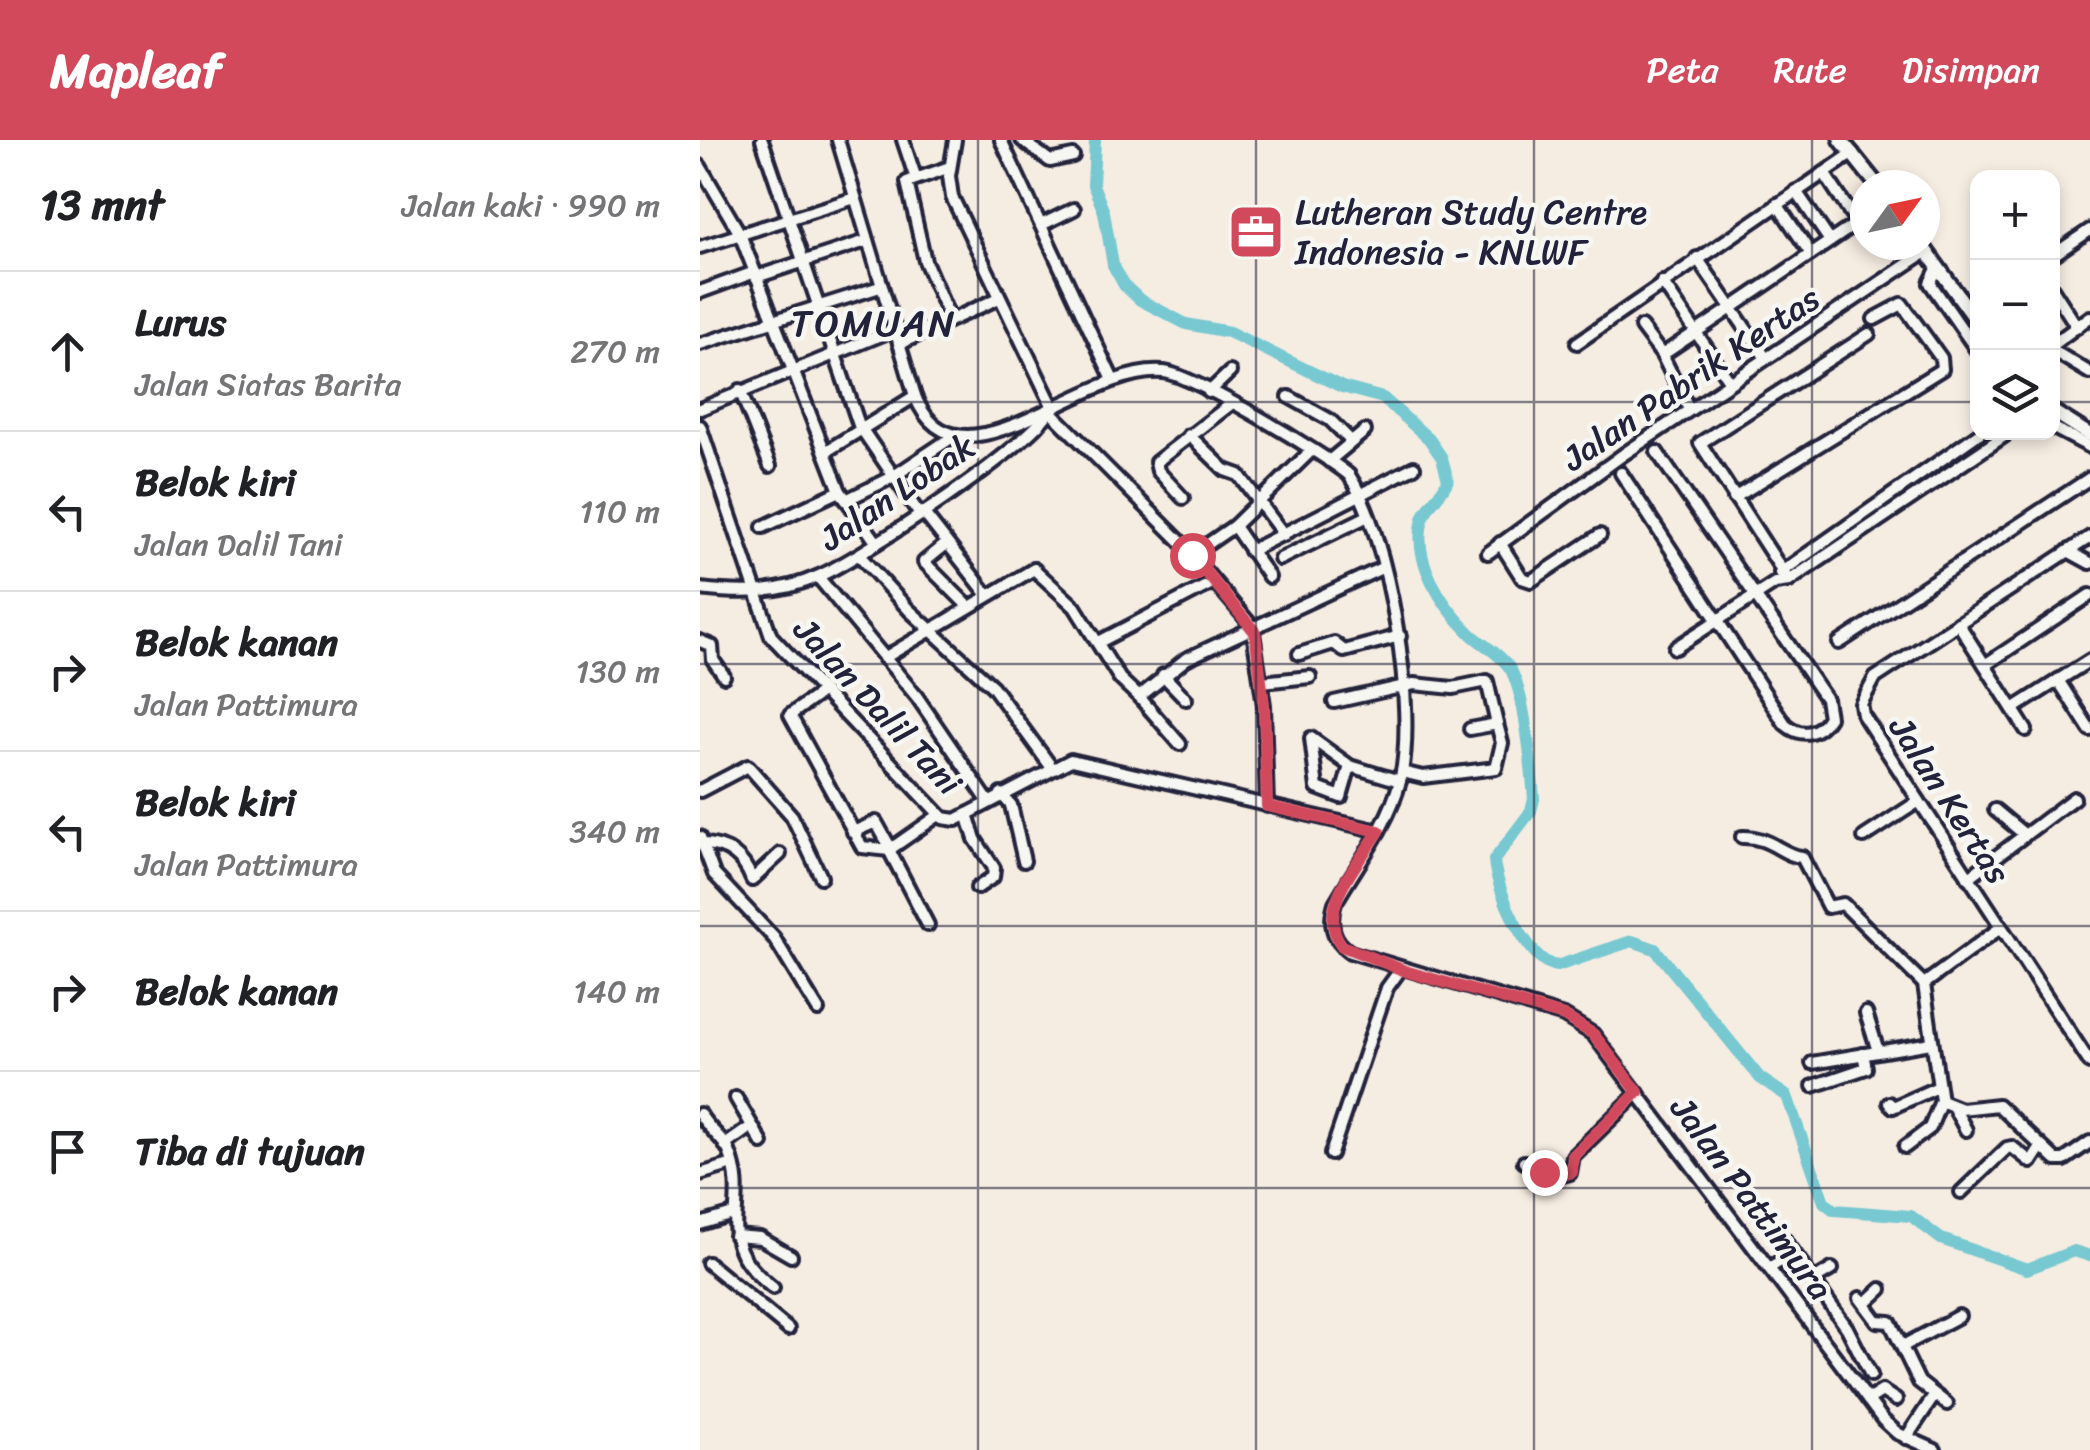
<!DOCTYPE html>
<html lang="id">
<head>
<meta charset="utf-8">
<style>
  body { margin:0; font-family:Sriracha,sans-serif; background:#f6f6f6; color:#202124 }
  .controls { position:absolute; right:30px; top:30px; display:grid; overflow:hidden; border-radius:20px; box-shadow:0 5px 15px #0003 }
  .controls button { width:90px; height:90px; display:grid; place-items:center; padding:0; border:0; border-bottom:2px solid #e0e0e0; background:#fff; color:#202124; font:50px sans-serif }
  .compass { position:absolute; left:1150px; top:30px; width:90px; height:90px; border-radius:50%; background:#fff; box-shadow:0 5px 15px #0003; rotate:57deg }
  .stop { position:absolute; width:30px; height:30px; margin:-22px; border:8px solid #d1495b; border-radius:50%; background:#fff }
  .stop.end { background:#d1495b; border-color:#fff; box-shadow:0 2px 10px #0008 }
  .list { margin:0; padding:0; list-style:none }
  h2 { display:flex; justify-content:space-between; align-items:center; height:130px; margin:0; padding:0 40px; font-size:42px }
  h2 small { font-size:32px; font-weight:400; color:#757577 }
  .list li { display:grid; grid-template-columns:65px 1fr auto; gap:30px; align-items:center; box-sizing:border-box; height:160px; padding:0 40px; border-top:2px solid #e0e0e0 }
  .list b { display:block; font-size:38px; white-space:nowrap }
  .list p { margin:0; font-size:32px; white-space:nowrap; color:#757577 }
  .list em { font-size:32px; font-style:normal; color:#757577 }
  .icon { flex:none; width:55px; height:55px; fill:none; stroke:currentColor; stroke-width:2; stroke-linecap:round; stroke-linejoin:round }
  .map { position:relative; flex:none; width:1390px; height:1310px; overflow:hidden }
  header { display:flex; align-items:center; gap:60px; box-sizing:border-box; height:140px; padding:0 50px; background:#d1495b; color:#fff }
  header strong { font-size:48px }
  nav { display:flex; gap:55px; margin-inline-start:auto; font-size:35px }
  main { display:flex }
  aside { flex:1; background:#fff }
  .map>svg:first-child { display:block }
  .lines { fill:none; stroke-linecap:round; stroke-linejoin:round }
  .river { stroke:#77c8d1; stroke-width:12 }
  .minor-casing { stroke:#22223b; stroke-width:18 }
  .major-casing { stroke:#22223b; stroke-width:20 }
  .minor { stroke:#f6f6f2; stroke-width:10 }
  .major { stroke:#f6f6f2; stroke-width:12 }
  .route { stroke:#d1495b; stroke-width:12 }
  .grid { fill:none; stroke:#22223b; stroke-width:2.5; stroke-opacity:0.55 }
  .labels { text-anchor:middle; stroke-width:9; stroke-linejoin:round; paint-order:stroke }
  .poi-label { font-size:35px; fill:#22223b; stroke:#f6f6f2; text-anchor:start }
  .street-label { font-size:35px; fill:#22223b; stroke:#f6f6f2 }
  .neighbourhood-label { font-size:38px; letter-spacing:2.5px; fill:#22223b; stroke:#f6f6f2 }
</style>
</head>
<body>
<header>
<strong>Mapleaf</strong>
<nav><a>Peta</a><a>Rute</a><a>Disimpan</a></nav>
</header>
<main>
<aside>
<h2>13 mnt<small>Jalan kaki · 990 m</small></h2>
<ul class="list">
<li><svg class="icon" aria-label="ahead" viewBox="0 0 24 24"><path d="M12 20V5M6 11l6-6 6 6"/></svg><div><b>Lurus</b><p>Jalan Siatas Barita</p></div><em>270 m</em></li>
<li><svg class="icon" aria-label="left" viewBox="0 0 24 24"><path d="M17 20v-9H6M10 6l-5 5 5 5"/></svg><div><b>Belok kiri</b><p>Jalan Dalil Tani</p></div><em>110 m</em></li>
<li><svg class="icon" aria-label="right" viewBox="0 0 24 24"><path d="M7 20v-9h11M14 6l5 5-5 5"/></svg><div><b>Belok kanan</b><p>Jalan Pattimura</p></div><em>130 m</em></li>
<li><svg class="icon" aria-label="left" viewBox="0 0 24 24"><path d="M17 20v-9H6M10 6l-5 5 5 5"/></svg><div><b>Belok kiri</b><p>Jalan Pattimura</p></div><em>340 m</em></li>
<li><svg class="icon" aria-label="right" viewBox="0 0 24 24"><path d="M7 20v-9h11M14 6l5 5-5 5"/></svg><div><b>Belok kanan</b></div><em>140 m</em></li>
<li><svg class="icon" aria-label="arrive" viewBox="0 0 24 24"><path d="M6 21V4h12l-3 4 3 4H6"/></svg><div><b>Tiba di tujuan</b></div></li>
</ul>
</aside>
<div class="map">
<svg width="1390" height="1310" viewBox="0 0 1390 1310">
  <rect width="100%" height="100%" fill="#f6ede2"/>
  <filter id="ink" filterUnits="userSpaceOnUse"><feTurbulence type="fractalNoise" baseFrequency=".01" numOctaves="2"/><feDisplacementMap in="SourceGraphic" scale="20" xChannelSelector="R" yChannelSelector="G"/><feConvolveMatrix kernelMatrix="1 2 1 2 8 2 1 2 1" color-interpolation-filters="sRGB"/></filter>
  <g filter="url(#ink)">
    <g class="lines">
      <path class="river" d="M395,0l-2,45 11,27 9,53 11,20 16,15 46,24 43,8 113,55 41,11 46,41 13,19 6,22c-6,15 -20,23 -25,39 -12,41 19,87 48,115 13,12 31,21 40,36 15,29 20,95 23,129l-3,12 -37,49c2,28 32,102 63,106l75,-25 23,8 105,129 27,18 37,106 10,8 77,6 30,23 86,30 47,-18 16,5"/>
      <g class="minor-casing">
        <g id="minor">
          <path d="M62,0l97,285 61,90"/>
          <path d="M138,0l77,256c42,105 168,-31 248,-24 29,2 161,82 186,103 40,60 69,236 51,306 -12,45 -42,82 -65,122 -6,20 -3,37 15,49l214,64 29,18 290,386 14,13 38,17"/>
          <path d="M203,0l12,36"/>
          <path d="M255,0l-6,36 3,21 100,208"/>
          <path d="M301,0l112,240"/>
          <path d="M322,0l28,21 23,-5"/>
          <path d="M0,26l40,68 100,257 37,52"/>
          <path d="M250,27l-43,15 18,79 25,58"/>
          <path d="M1124,33l41,62"/>
          <path d="M1096,51l34,50"/>
          <path d="M1077,64l34,50"/>
          <path d="M341,85l33,-16"/>
          <path d="M0,107l155,-49"/>
          <path d="M1352,116l38,-26"/>
          <path d="M997,118l66,96"/>
          <path d="M1238,127l-8,16 48,69"/>
          <path d="M56,137l110,-36"/>
          <path d="M962,142l65,96"/>
          <path d="M1352,148l25,39"/>
          <path d="M0,152l55,-20"/>
          <path d="M941,187l21,28"/>
          <path d="M877,203l276,-190"/>
          <path d="M0,204l180,-57"/>
          <path d="M199,204l100,-46"/>
          <path d="M1352,205l38,-28"/>
          <path d="M1352,210l38,23"/>
          <path d="M40,250l30,76"/>
          <path d="M509,252l21,-20"/>
          <path d="M589,257l41,23 21,21"/>
          <path d="M987,265l-25,-50 195,-132"/>
          <path d="M0,269l193,-79"/>
          <path d="M351,272l129,129 72,85 12,79 3,101"/>
          <path d="M0,286l71,210 172,182 13,2 115,-60 308,71"/>
          <path d="M1352,287l38,20"/>
          <path d="M489,295l36,35 14,5 45,60"/>
          <path d="M125,312l90,-56"/>
          <path d="M629,321l36,-30"/>
          <path d="M921,333l164,251c16,14 33,11 44,-7l-3,-18 -169,-247"/>
          <path d="M483,358l-25,-27 -2,-9 75,-58"/>
          <path d="M1034,358l208,-129 -1,-11 -39,-54 -28,15"/>
          <path d="M146,360l45,-22 60,-40"/>
          <path d="M223,372l64,82"/>
          <path d="M534,386l35,51"/>
          <path d="M63,387l77,-36"/>
          <path d="M1390,397l-215,141 -14,26 2,11 227,348"/>
          <path d="M800,403l22,35 9,3 69,-46"/>
          <path d="M245,405l-21,17 44,44"/>
          <path d="M550,411l164,-84"/>
          <path d="M1368,411l22,12"/>
          <path d="M788,413l136,-99 303,-203"/>
          <path d="M159,415l50,55 84,77 59,81"/>
          <path d="M492,415l42,-29 77,-75"/>
          <path d="M580,419l86,-42"/>
          <path d="M1080,433l201,-141"/>
          <path d="M118,437l99,120 71,104"/>
          <path d="M1089,441l-89,-138 169,-109"/>
          <path d="M0,449c43,5 79,5 119,-13 40,-17 222,-136 233,-170"/>
          <path d="M1258,483l68,107"/>
          <path d="M0,501l12,5 1,14 11,16"/>
          <path d="M399,502l115,-60"/>
          <path d="M1139,503l251,-165"/>
          <path d="M975,508l100,-65 14,-2 221,-149"/>
          <path d="M599,514l35,-11 10,8 56,-15"/>
          <path d="M184,518l150,-89 41,38 45,72 19,18 47,-38 198,-92"/>
          <path d="M1285,525l105,-70"/>
          <path d="M463,535l23,24"/>
          <path d="M1358,540l32,50"/>
          <path d="M562,542l48,-5"/>
          <path d="M122,552l-32,23 72,132 27,3 50,-35"/>
          <path d="M439,557l41,47"/>
          <path d="M634,562l80,-18 39,4 34,-7 10,43 -27,5"/>
          <path d="M1313,569l77,-49"/>
          <path d="M650,626l-9,31 -24,-9 -6,-50 39,28 50,15"/>
          <path d="M702,632l21,5 73,-9 6,-25 -5,-19"/>
          <path d="M0,651l48,-25 44,50 29,61"/>
          <path d="M301,654l10,11 13,56"/>
          <path d="M1295,670l30,25"/>
          <path d="M267,674l8,25 19,29 -1,9 -16,11"/>
          <path d="M153,692l23,-10 15,27"/>
          <path d="M0,697l14,37 60,64 44,72"/>
          <path d="M1042,697c28,-1 41,19 60,20l26,50 15,-3 81,80"/>
          <path d="M1164,697l55,-36"/>
          <path d="M2,704c26,0 42,14 50,36l28,-26"/>
          <path d="M189,710l39,75"/>
          <path d="M1268,738l106,-80"/>
          <path d="M1300,788l-76,56 17,117 20,8 37,-4 58,55h8l26,-18"/>
          <path d="M1166,873l12,38"/>
          <path d="M1112,923l119,-20"/>
          <path d="M1113,946l53,-18 -3,-14"/>
          <path d="M36,958l26,45"/>
          <path d="M1189,963l4,4 43,-19"/>
          <path d="M1254,968l12,22"/>
          <path d="M0,974c8,15 24,25 29,37 24,59 -22,86 44,137"/>
          <path d="M25,1005l27,-19"/>
          <path d="M1205,1007l25,-19 11,-27"/>
          <path d="M631,1014l56,-166 13,-18"/>
          <path d="M824,1022l31,15 15,-4 3,-17 65,-63"/>
          <path d="M0,1034l33,-10"/>
          <path d="M1261,1052l46,-44 5,-1 19,15 9,-14"/>
          <path d="M0,1084l33,-10"/>
          <path d="M35,1096l25,2 31,18"/>
          <path d="M1085,1100l62,88 24,47"/>
          <path d="M8,1123l80,66"/>
          <path d="M1069,1128l25,-15"/>
          <path d="M1112,1141l20,-12"/>
          <path d="M1160,1158l17,23 13,1 29,60 28,22"/>
          <path d="M1165,1164l16,-15"/>
          <path d="M1203,1206l56,-30"/>
          <path d="M1168,1260l14,-9 14,9"/>
          <path d="M1206,1298l28,-42"/>
        </g>
      </g>
      <g class="major-casing">
        <g id="major">
          <path d="M1141,0l36,45"/>
          <path d="M1222,105l56,78"/>
          <path d="M1352,271l38,24"/>
        </g>
      </g>
      <use href="#minor" class="minor"/>
      <use href="#major" class="major"/>
    </g>
  </g>
  <g class="lines" filter="url(#ink)">
    <path class="route" d="M492,415l63,77 9,73 3,101 112,25c-20,32 -65,78 -37,115l66,26 156,44 29,18 45,58 -65,64 -1,16 -16,5 -12,-5"/>
  </g>
  <path class="grid" d="M278,0v1310M556,0v1310M834,0v1310M1112,0v1310M0,262h1278M1352,262h38M0,524h1390M0,786h1390M0,1048h1390"/>
  <defs>
    <g id="office-square" transform="scale(2.875)"><rect x="-9" y="-9" width="18" height="18" rx="4" fill="#d1495b" stroke="#f6f6f2"/><path d="M-6-3h4V-5.5h4V-3h4V5H-6ZM-1-4.5V-3h2v-1.5ZM-6 0V1H6V0Z" fill="#fff"/></g>
  </defs>
  <g fill-rule="evenodd">
    <use href="#office-square" x="556" y="92"/>
  </g>
  <g class="labels">
    <g class="poi-label">
      <text x="595" y="84">Lutheran Study Centre<tspan x="595" dy="40">Indonesia - KNLWF</tspan></text>
    </g>
    <g class="street-label">
      <text transform="translate(991 238) rotate(-34)" y="12">Jalan Pabrik Kertas</text>
      <text transform="translate(197 352) rotate(-34)" y="12">Jalan Lobak</text>
      <text transform="translate(178 566) rotate(47)" y="12">Jalan Dalil Tani</text>
      <text transform="translate(1250 660) rotate(57)" y="12">Jalan Kertas</text>
      <text transform="translate(1052 1058) rotate(53)" y="12">Jalan Pattimura</text>
    </g>
    <g class="neighbourhood-label">
      <text x="174" y="196">TOMUAN</text>
    </g>
  </g>
</svg>
<div class="controls">
<button>+</button>
<button>−</button>
<button><svg class="icon" aria-label="layers" viewBox="0 0 24 24"><path d="M12 4l9 5-9 5-9-5zM3 14l9 5 9-5"/></svg></button>
</div>
<svg class="compass" viewBox="-18 -18 36 36"><path d="M0-13l5 13h-10z" fill="#e53935"/><path d="M0 13l5-13h-10z" fill="#757577"/></svg>
<div class="stop" style="left:492px;top:415px"></div>
<div class="stop end" style="left:844px;top:1032px"></div>
</div>
</main>
</body>
</html>
